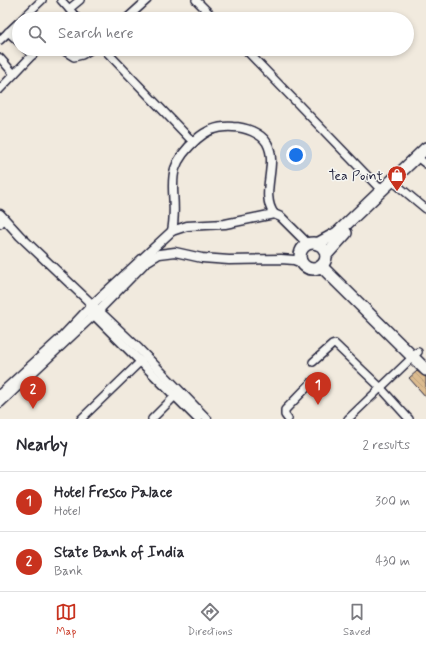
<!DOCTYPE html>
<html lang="en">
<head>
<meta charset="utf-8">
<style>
  body { margin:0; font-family:Mynerve,sans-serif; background:#f2f2f3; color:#2b2b33 }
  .you { position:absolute; left:296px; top:155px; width:14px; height:14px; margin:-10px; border:3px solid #fff; border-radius:50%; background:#1a73e8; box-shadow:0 0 0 6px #1a73e833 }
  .badge { display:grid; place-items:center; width:26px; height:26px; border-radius:50%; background:#c8321e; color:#fff; font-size:13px; font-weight:700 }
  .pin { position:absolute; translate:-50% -33px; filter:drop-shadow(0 1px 2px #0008) }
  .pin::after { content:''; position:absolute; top:21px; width:14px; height:12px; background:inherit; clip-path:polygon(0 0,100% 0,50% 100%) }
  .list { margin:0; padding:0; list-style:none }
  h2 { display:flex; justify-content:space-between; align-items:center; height:52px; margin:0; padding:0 16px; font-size:17px }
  h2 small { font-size:13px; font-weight:400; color:#7c7c81 }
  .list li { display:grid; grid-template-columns:26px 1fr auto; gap:12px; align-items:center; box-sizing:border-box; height:60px; padding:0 16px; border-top:1px solid #e1e1e2 }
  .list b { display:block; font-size:15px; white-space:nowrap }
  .list p { margin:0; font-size:13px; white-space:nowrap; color:#7c7c81 }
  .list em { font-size:13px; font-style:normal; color:#7c7c81 }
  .icon { flex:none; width:22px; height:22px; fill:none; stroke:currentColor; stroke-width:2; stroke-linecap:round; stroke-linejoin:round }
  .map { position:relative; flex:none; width:426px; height:419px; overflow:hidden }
  .search { position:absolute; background:#fff; box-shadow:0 2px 6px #0003; left:12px; right:12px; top:12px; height:44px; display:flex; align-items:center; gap:10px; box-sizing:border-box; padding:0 14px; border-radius:22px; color:#7c7c81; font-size:15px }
  .sheet { height:172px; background:#fff }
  nav { display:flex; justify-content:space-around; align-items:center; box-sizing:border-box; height:56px; border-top:1px solid #e1e1e2; background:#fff; font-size:11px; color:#7c7c81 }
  nav a { display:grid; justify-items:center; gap:2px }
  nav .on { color:#c8321e }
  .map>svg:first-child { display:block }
  .building { fill:url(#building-back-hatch); stroke:#22223b }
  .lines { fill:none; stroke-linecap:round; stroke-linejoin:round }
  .minor-casing { stroke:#22223b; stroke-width:10 }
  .tertiary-casing { stroke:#22223b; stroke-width:11 }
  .trunk-casing { stroke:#22223b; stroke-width:14 }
  .minor { stroke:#f6f6f2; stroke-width:7 }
  .tertiary { stroke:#f6f6f2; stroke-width:8 }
  .trunk { stroke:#f6f6f2; stroke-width:11 }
  .labels { text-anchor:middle; stroke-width:3; stroke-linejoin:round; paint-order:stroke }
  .poi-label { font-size:14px; fill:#22223b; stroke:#f6f6f2; text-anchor:end }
</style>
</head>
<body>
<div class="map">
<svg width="426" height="419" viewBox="0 0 426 419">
  <defs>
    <pattern id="building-back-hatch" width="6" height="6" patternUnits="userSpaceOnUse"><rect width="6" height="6" fill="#dcbb8f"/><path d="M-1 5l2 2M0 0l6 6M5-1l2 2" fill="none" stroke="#bca07c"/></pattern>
  </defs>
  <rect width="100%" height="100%" fill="#f1eade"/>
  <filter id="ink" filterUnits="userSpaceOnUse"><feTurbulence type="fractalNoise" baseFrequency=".025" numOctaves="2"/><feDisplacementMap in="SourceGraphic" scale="8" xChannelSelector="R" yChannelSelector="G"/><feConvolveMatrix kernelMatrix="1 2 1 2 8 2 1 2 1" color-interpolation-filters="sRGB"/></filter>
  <g filter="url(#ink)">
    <path class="building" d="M417,371l9,6v20l-17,-19z"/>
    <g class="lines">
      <g class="minor-casing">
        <g id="minor">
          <path d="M61,0l17,19"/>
          <path d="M196,0l19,19"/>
          <path d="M69,9l11,-9"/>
          <path d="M22,19l20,-19"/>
          <path d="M126,19l21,-19"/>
          <path d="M8,32l11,10"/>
          <path d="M0,40l19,-18"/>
          <path d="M26,49l7,6"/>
          <path d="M61,49l13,8 8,-2 10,-6"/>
          <path d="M104,49l89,93"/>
          <path d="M245,49l136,141"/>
          <path d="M0,58l14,16"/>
          <path d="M0,89l38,-40"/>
          <path d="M422,161l4,3"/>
          <path d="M397,185l29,24"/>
          <path d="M0,224l4,-5"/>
          <path d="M313,362l19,-17 3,-1 45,43 29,32"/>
          <path d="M81,419l60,-58"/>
          <path d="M152,419l23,-23"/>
          <path d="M288,419l-3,-4v-5l29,-30"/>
          <path d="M348,419l70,-67"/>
        </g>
      </g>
      <g class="tertiary-casing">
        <g id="tertiary">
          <path d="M0,214l20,22 119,113 68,70"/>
          <path d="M172,231c8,-41 -14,-58 25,-92 10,-9 22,-13 36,-12 12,0 28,6 34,16 12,22 -8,50 7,71"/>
          <path d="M91,312l107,107"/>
          <path d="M0,394l60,-55 33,-35 79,-73 15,-5 38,-2 49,-10 7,3 27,27"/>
          <path d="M0,403l99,-93 47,-48 13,-8 16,-2 27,6 27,2 52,-1 13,1 8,3"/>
        </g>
      </g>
      <g class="trunk-casing">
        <g id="trunk">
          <circle cx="313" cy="256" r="13"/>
          <path d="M317,244l20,-11 89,-85"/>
          <path d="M326,255l20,-22"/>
          <path d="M321,266l105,104"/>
        </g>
      </g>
      <use href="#minor" class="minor"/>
      <use href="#tertiary" class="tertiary"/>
      <use href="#trunk" class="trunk"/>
    </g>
  </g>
  <defs>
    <g id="shop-pin" transform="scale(1)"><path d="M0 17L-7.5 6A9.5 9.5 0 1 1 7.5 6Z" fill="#c8321e" stroke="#f6f6f2"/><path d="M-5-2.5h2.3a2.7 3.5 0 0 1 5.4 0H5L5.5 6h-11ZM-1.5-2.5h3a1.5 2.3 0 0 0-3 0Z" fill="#fff"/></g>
  </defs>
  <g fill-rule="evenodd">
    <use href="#shop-pin" x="397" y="175"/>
  </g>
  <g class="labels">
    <g class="poi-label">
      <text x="383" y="180">Tea Point</text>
    </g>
  </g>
</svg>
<div class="you"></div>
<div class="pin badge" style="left:318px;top:405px">1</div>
<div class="pin badge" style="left:33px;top:409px">2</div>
<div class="search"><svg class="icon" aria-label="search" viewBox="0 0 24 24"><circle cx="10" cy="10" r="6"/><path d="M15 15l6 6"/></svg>Search here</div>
</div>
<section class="sheet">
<h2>Nearby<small>2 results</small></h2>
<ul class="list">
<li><span class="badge">1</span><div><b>Hotel Fresco Palace</b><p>Hotel</p></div><em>300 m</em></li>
<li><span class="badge">2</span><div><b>State Bank of India</b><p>Bank</p></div><em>430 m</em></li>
</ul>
</section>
<nav>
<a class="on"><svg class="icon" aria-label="map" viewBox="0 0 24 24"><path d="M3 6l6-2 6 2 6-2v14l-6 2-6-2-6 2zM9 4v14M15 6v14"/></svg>Map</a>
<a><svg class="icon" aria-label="directions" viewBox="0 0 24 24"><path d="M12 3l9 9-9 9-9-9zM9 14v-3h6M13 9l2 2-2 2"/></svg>Directions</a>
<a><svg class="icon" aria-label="saved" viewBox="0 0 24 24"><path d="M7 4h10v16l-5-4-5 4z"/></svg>Saved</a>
</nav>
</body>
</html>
